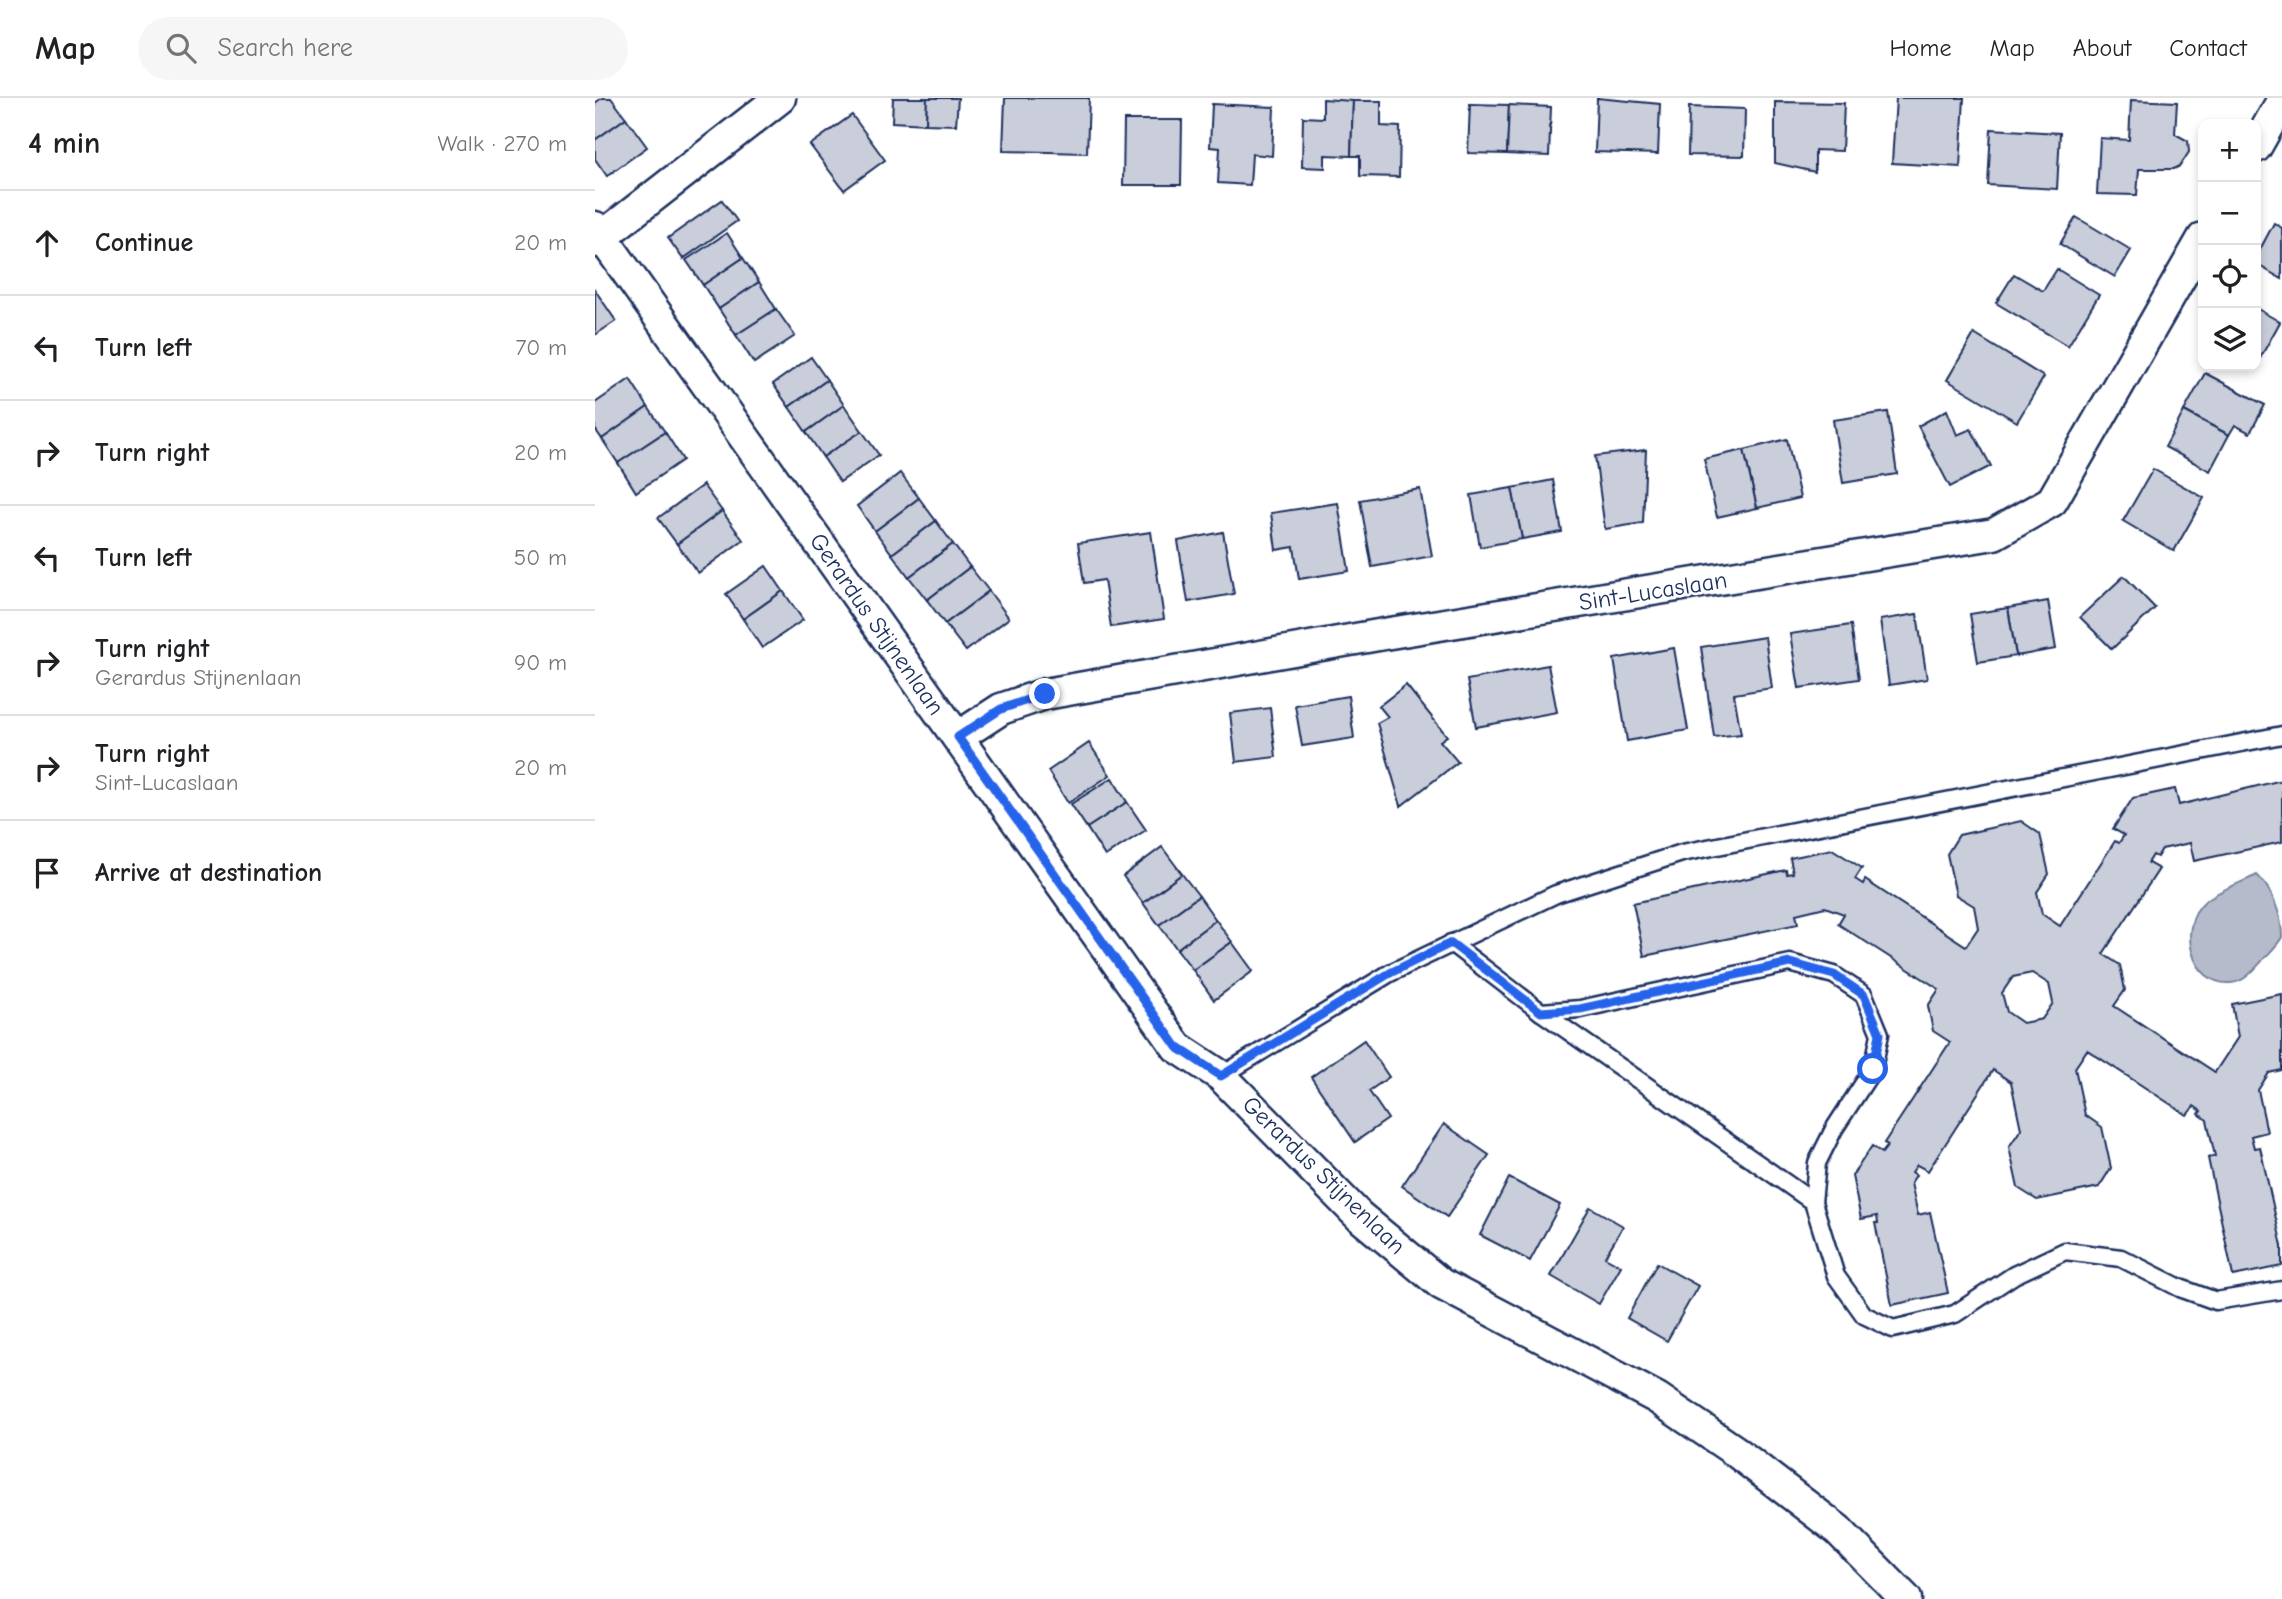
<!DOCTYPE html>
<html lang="en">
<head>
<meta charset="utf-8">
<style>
  body { margin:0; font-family:"Comic Neue",sans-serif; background:#f6f6f6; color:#202124 }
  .controls { position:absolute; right:21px; top:21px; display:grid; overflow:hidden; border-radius:14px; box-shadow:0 4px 10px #0003 }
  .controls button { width:63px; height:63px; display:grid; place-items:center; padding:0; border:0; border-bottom:2px solid #e0e0e0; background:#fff; color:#202124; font:35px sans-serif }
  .stop { position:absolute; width:21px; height:21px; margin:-16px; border:5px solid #2563eb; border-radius:50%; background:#fff }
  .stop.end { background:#2563eb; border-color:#fff; box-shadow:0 2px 7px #0008 }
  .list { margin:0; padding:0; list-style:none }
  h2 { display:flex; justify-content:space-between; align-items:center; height:91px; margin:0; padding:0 28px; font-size:30px }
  h2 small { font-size:23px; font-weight:400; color:#757577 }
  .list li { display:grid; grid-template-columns:46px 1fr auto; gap:21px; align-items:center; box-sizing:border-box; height:105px; padding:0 28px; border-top:2px solid #e0e0e0 }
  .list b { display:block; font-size:26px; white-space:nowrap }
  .list p { margin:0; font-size:23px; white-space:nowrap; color:#757577 }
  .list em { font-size:23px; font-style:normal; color:#757577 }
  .icon { flex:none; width:38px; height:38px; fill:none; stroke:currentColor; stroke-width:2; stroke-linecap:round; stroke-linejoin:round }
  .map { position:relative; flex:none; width:1687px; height:1501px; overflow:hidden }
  header { display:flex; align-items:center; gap:42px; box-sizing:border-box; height:98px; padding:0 35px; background:#fff; border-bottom:2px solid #e0e0e0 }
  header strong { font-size:33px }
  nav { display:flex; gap:38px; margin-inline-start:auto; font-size:24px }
  .search { width:490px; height:63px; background:#f6f6f6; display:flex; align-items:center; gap:18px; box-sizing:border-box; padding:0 24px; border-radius:38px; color:#757577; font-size:26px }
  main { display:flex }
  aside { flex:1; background:#fff }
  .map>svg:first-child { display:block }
  .water { fill:#b5bbca; stroke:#77839f; stroke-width:2 }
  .building { fill:#caceda; stroke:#1b2f5e; stroke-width:2; fill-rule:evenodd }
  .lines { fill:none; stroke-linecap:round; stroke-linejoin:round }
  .service-casing { stroke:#1b2f5e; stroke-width:21 }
  .minor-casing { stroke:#1b2f5e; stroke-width:35 }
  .service { stroke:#fff; stroke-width:16 }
  .minor { stroke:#fff; stroke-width:30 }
  .route { stroke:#2563eb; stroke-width:9 }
  .labels { text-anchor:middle; stroke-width:5; stroke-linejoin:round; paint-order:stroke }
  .street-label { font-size:24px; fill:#1b2f5e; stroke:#fff }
</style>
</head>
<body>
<header>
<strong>Map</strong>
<div class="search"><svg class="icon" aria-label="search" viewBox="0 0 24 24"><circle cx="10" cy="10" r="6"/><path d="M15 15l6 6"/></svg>Search here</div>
<nav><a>Home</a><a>Map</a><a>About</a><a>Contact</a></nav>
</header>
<main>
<aside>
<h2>4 min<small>Walk · 270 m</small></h2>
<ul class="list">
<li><svg class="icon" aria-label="ahead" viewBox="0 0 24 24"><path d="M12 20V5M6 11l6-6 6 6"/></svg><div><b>Continue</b></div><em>20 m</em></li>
<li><svg class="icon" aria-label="left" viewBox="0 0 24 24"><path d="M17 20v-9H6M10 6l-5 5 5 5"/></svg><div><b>Turn left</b></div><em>70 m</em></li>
<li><svg class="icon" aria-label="right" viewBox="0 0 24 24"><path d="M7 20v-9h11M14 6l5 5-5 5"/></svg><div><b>Turn right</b></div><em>20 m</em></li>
<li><svg class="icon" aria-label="left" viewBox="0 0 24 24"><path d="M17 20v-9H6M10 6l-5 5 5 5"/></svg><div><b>Turn left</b></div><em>50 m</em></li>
<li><svg class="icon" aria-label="right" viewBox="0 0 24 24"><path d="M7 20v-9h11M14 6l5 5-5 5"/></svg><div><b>Turn right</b><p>Gerardus Stijnenlaan</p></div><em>90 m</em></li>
<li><svg class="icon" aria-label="right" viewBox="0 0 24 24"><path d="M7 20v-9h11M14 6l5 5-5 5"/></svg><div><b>Turn right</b><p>Sint-Lucaslaan</p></div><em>20 m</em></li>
<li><svg class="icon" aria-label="arrive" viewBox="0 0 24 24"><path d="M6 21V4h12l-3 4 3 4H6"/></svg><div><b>Arrive at destination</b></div></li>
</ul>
</aside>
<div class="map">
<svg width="1687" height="1501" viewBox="0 0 1687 1501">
  <rect width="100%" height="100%" fill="#fff"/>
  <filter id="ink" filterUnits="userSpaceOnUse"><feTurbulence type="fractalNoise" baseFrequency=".0143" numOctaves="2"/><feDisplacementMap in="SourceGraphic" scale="14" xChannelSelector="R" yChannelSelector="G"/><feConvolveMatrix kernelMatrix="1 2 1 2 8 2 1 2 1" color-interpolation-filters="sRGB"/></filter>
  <g filter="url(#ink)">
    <path class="water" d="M1662,777c15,14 25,40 25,62 -4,8 -15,18 -21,25 -8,9 -17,20 -30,21 -40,3 -54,-57 -27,-81 14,-12 37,-19 53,-27z"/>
    <g class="building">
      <path d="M7,0h9l15,20 -31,22v-37z"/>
      <path d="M298,0h34l-1,26 -34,-2z"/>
      <path d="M332,0h31l-2,27 -30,-1z"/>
      <path d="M410,0h84l-2,55 -84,-2z"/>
      <path d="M1002,0l63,6 -2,50 -63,-2z"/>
      <path d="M1301,0h68l-4,69 -68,-4z"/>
      <path d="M728,1l30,2 -2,55 -26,-1v13l-23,-1 1,-50 20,1z"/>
      <path d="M1536,2l46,2 -2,32 13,7 1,11 -9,14 -6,3h-35l-2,26 -40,-1 3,-56 29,2z"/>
      <path d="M758,3h28v25l19,1 -1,50 -39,-1v-20h-9z"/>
      <path d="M1180,4l69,1 -2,48 -27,-1v22l-40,-9z"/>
      <path d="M617,6l62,3 -2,49 -20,-2 -2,31 -32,-2 2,-35 -10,-1z"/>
      <path d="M875,6l39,1 -2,49 -39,-1z"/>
      <path d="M914,7l42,2 -2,49 -42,-2z"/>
      <path d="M1094,9l56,2 -1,47 -56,-1z"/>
      <path d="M257,17l33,45 -41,30 -34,-45z"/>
      <path d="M31,20l21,29 -40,29 -12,-17v-19z"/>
      <path d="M529,22h58l-1,65h-58z"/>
      <path d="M1396,31l69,4 -3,56 -69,-4z"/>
      <path d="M127,102l15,21 -54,38 -15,-21z"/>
      <path d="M1481,119l55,33 -16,27 -55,-33z"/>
      <path d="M1679,125l8,5v51l-26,-15v-7z"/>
      <path d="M132,135l16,25 -40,27 -17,-25z"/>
      <path d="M148,160l16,24 -40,27 -16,-24z"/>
      <path d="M1462,171l42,26 -31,51 -72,-43 18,-29 29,17z"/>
      <path d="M164,184l17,27 -40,26 -17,-26z"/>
      <path d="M0,192l21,31 -21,14z"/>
      <path d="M1661,210l24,14 -22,40 -2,-1z"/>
      <path d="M181,211l19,27 -41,27 -18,-28z"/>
      <path d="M1379,236l70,43 -27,45 -70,-42z"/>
      <path d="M216,259l16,23 -38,27 -16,-23z"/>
      <path d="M1610,275l60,32 -15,28 -15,-8 -6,10 -45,-24z"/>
      <path d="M35,281l18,28 -46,32 -7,-10v-26z"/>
      <path d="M232,282l17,25 -38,27 -17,-25z"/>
      <path d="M249,307l18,26 -39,26 -17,-25z"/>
      <path d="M53,309l17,25 -47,31 -16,-24z"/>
      <path d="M1352,312l10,25 14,-6 20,37 -41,21 -32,-61z"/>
      <path d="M1589,313l45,24 -19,36 -45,-24z"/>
      <path d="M1293,314l9,62 -54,9 -10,-63z"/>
      <path d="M267,333l17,24 -39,27 -17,-25z"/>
      <path d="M70,334l18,28 -47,32 -18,-29z"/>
      <path d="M1192,341l13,59 -43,10 -13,-58z"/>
      <path d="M1051,352l-3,73 -38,6 -10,-73z"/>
      <path d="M1149,352l13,58 -40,9 -13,-58z"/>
      <path d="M1558,371l51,29 -30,53 -51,-30z"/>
      <path d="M305,375l19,25 -44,33 -18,-25z"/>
      <path d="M958,382l9,52 -40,7 -10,-51z"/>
      <path d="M108,387l19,26 -45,33 -19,-26z"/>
      <path d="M917,390l10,51 -42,8 -9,-52z"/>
      <path d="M825,391l12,67 -60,11 -12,-67z"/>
      <path d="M324,400l17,23 -44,33 -17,-23z"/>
      <path d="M743,405l11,68 -50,8 -5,-32 -18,3 -5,-37z"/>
      <path d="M127,413l21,29 -45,33 -21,-29z"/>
      <path d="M341,423l17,23 -44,33 -17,-23z"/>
      <path d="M556,434l13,87 -53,8 -7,-47 -20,3 -6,-40z"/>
      <path d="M628,434l11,62 -46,8 -10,-61z"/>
      <path d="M358,446l17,23 -43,33 -18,-23z"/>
      <path d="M171,468l17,25 -40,28 -17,-25z"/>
      <path d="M375,469l19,24 -44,33 -18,-24z"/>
      <path d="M1529,478l31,32 -43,41 -32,-32z"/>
      <path d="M188,493l20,29 -41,28 -19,-29z"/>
      <path d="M394,493l20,27 -43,33 -21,-27z"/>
      <path d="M1453,503l8,48 -40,7 -8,-48z"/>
      <path d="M1413,510l8,48 -38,6 -8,-48z"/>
      <path d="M1322,516l10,65 -38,6 -9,-65z"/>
      <path d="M1256,527l8,54 -60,9 -9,-54z"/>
      <path d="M1170,539l7,51 -38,6 7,40 -27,3 -13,-90z"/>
      <path d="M1079,550l14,82 -61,11 -13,-82z"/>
      <path d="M953,567l9,47 -81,15 -9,-47z"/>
      <path d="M811,587l41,51 -7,5 18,21 -57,44 -24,-83 11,-6 -9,-11z"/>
      <path d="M753,598l6,42 -52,8 -7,-41z"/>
      <path d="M675,610l6,49 -40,5 -6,-49z"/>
      <path d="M494,645l21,32 -42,28 -20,-32z"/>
      <path d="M517,680l15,24 -40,26 -16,-24z"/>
      <path d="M1687,682v62l-88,19 -4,-18 -28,6 -5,8 -4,-2 -5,8 11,6 -56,85 17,11 5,25 -11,16 101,66 23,-35 -6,-33 50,-10v76l-13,3 -11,17 9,42 -16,4 3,12 6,-1 22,99v20l-49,10 -25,-118 7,-2 -8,-36 -8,-6 2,-3 -7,-5 -7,9 -100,-65 -12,18 10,47 17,12 9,41 -12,19 -62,13 -19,-12 -9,-41 12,-18 -10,-47 -18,-12 -65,101 -11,-6 -5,7 4,3 -5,8 7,32 12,-3 18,81 -56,12 -17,-82h3l-1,-7 -16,3 -9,-43 20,-30 10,7 6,-8 -4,-2 66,-101 -17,-11 -5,-25 11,-17 -101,-65 6,-10 -19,-7 -29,7 2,10 -154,32 -11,-53 153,-33 1,4 6,-1 -3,-15 42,-9 30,19 -7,11 8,5 2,-4 101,66 12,-18 -4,-22 -18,-11 -9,-41 12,-19 62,-14 19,13 9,40 -12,18 5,22 18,12 55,-85 4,2 5,-8 -11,-6 20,-31 42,-9 4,16zM1437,875l17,11 4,19 -11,16 -19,4 -16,-11 -5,-19 11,-16z"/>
      <path d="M532,704l19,28 -41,26 -18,-28z"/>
      <path d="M567,749l20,27 -39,29 -20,-27z"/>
      <path d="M587,776l17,22 -40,29 -16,-22z"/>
      <path d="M604,798l17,24 -39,29 -18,-24z"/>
      <path d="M621,822l16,22 -39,28 -16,-21z"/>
      <path d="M637,844l21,29 -39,29 -21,-30z"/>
      <path d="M769,942l25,37 -20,14 19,28 -33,23 -44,-65z"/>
      <path d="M849,1026l45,31 -42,62 -45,-31z"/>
      <path d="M914,1080l51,27 -30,56 -50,-26z"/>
      <path d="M995,1109l33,19 -18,31 16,9 -22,38 -48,-28z"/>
      <path d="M1062,1165l41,23 -31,55 -40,-23z"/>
    </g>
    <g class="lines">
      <g class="service-casing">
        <g id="service">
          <path d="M856,845l90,69 272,190 23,74 28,39 29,14 62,-15 59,-39 51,-24 56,7 59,30 36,13 66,-11"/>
          <path d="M946,914l39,-3 210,-46 44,12 30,20 16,39 -7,35 -39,60 -17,34 -4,39"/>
          <path d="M626,978l169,-103 166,-79 126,-41 600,-118"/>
        </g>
      </g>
      <g class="minor-casing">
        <g id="minor">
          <path d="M1661,49l26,-46"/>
          <path d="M0,129l582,820 44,29 138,140 82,68 216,114 78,53 103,79 68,69"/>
          <path d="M0,144l185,-144"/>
          <path d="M363,639l43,-28 44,-15 339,-60 610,-100 58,-33 151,-263"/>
        </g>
      </g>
      <use href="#service" class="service"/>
      <use href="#minor" class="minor"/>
    </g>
  </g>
  <g class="lines" filter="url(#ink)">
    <path class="route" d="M450,596l-44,15 -43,28 219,310 44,29 169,-103 61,-30 90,69 39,-3 210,-46 44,12 30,20 16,39 -7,35"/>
  </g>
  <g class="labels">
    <g class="street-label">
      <text transform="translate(1058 493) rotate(-9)" y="8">Sint-Lucaslaan</text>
      <text transform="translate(282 526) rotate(55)" y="8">Gerardus Stijnenlaan</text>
      <text transform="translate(729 1077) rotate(44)" y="8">Gerardus Stijnenlaan</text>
    </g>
  </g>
</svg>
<div class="controls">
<button>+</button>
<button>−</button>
<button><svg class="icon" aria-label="locate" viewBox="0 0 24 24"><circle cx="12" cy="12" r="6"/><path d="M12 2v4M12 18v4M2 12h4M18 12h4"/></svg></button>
<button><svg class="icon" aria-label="layers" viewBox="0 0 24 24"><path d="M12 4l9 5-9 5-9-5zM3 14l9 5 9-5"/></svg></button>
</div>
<div class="stop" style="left:1278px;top:971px"></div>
<div class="stop end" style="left:450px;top:596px"></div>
</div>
</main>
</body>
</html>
